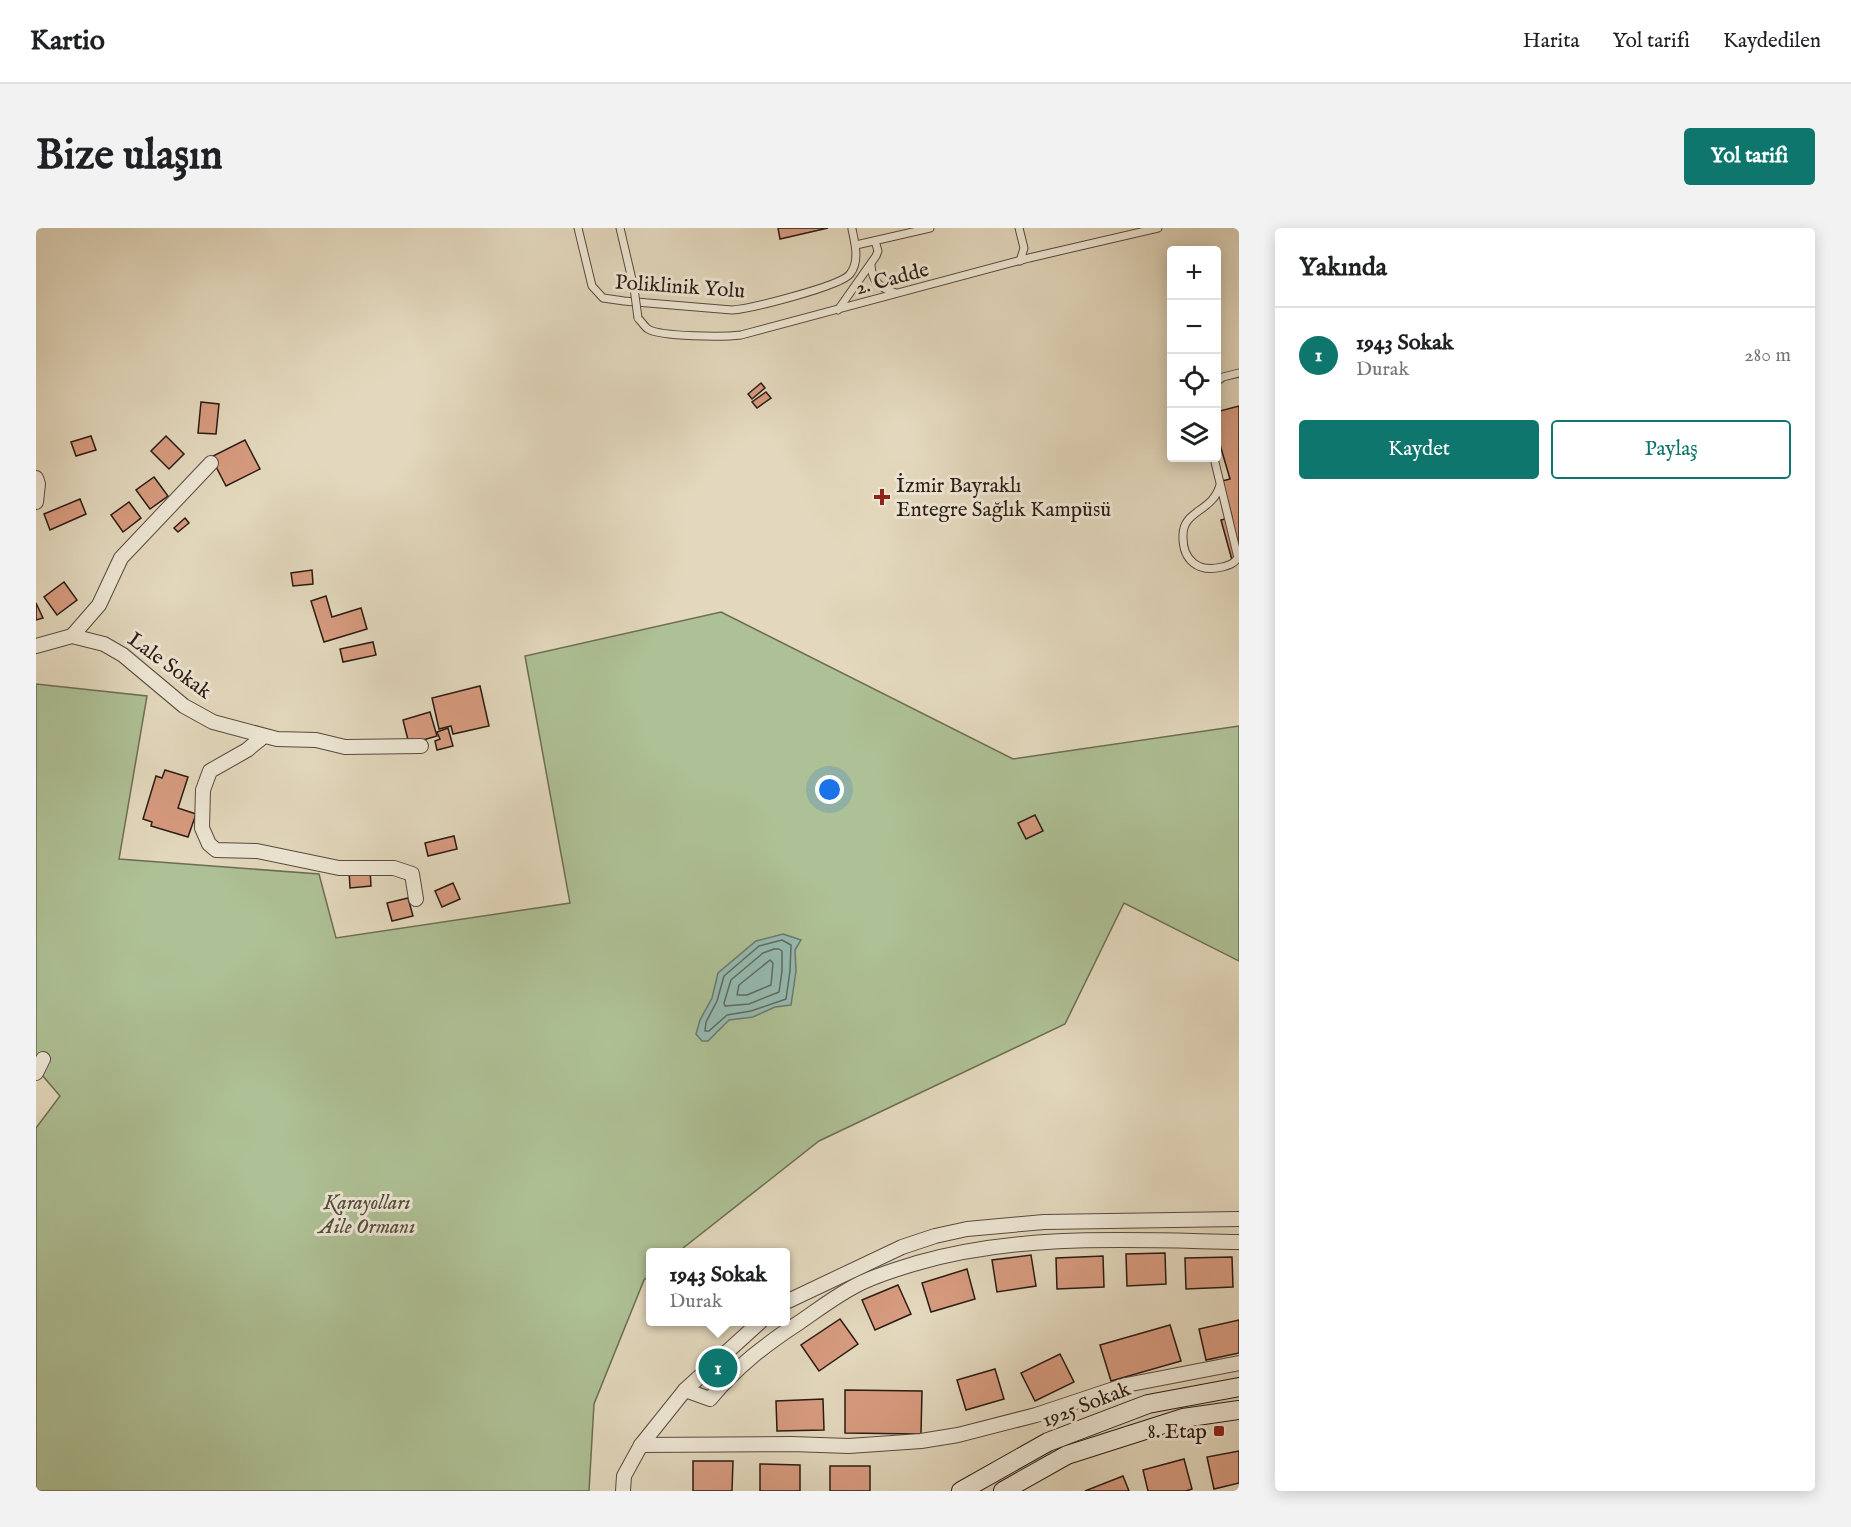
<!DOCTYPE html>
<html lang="tr">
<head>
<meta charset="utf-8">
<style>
  body { margin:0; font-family:"IM FELL English",serif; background:#f2f2f2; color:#202124 }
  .controls { position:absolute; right:18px; top:18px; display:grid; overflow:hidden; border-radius:6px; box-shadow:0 3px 15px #0003 }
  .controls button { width:54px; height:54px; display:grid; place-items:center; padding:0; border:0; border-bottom:2px solid #e0e0e0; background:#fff; color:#202124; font:30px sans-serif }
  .you { position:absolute; left:794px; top:562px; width:21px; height:21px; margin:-15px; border:4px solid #fff; border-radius:50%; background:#1a73e8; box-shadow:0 0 0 9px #1a73e833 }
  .badge { display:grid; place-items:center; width:39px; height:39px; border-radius:50%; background:#0f766e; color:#fff; font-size:20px; font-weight:700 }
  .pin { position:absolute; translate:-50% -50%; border:3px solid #fff; box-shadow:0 2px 6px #0006 }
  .popup { position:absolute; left:610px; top:1020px; width:144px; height:78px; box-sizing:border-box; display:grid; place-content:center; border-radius:6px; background:#fff; filter:drop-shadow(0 2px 4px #0005); font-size:20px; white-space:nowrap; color:#757577 }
  .popup b { font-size:22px; color:#202124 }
  .popup::after { content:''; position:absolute; left:50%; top:100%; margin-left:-12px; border:12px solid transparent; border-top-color:#fff }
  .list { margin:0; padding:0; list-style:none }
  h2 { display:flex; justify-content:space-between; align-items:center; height:78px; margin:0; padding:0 24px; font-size:26px }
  h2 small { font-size:20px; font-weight:400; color:#757577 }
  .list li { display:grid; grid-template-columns:39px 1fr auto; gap:18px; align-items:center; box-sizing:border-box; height:96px; padding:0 24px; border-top:2px solid #e0e0e0 }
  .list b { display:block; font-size:22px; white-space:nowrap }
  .list p { margin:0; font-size:20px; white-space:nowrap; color:#757577 }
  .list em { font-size:20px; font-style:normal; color:#757577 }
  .actions { display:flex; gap:12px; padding:18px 24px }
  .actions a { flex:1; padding:14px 0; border:2px solid #0f766e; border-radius:6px; text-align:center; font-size:21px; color:#0f766e }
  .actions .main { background:#0f766e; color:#fff }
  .icon { flex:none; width:33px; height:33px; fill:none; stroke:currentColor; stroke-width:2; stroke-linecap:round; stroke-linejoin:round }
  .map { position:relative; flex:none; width:1203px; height:1263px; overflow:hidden; border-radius:6px }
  header { display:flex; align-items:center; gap:36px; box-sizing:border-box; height:84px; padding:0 30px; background:#fff; border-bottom:2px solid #e0e0e0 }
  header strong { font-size:28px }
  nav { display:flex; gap:33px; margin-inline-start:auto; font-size:21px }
  .intro { display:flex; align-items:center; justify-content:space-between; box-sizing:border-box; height:144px; padding:0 36px }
  h1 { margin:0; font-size:42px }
  .button { padding:15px 27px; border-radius:6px; background:#0f766e; color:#fff; font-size:21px; font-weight:700 }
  main { display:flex; gap:36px; padding:0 36px }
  aside { flex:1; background:#fff; border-radius:6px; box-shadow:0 3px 15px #0003 }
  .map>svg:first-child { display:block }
  .green { fill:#aec095; stroke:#6c6e54; stroke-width:1.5 }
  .water { fill:#95bab0; stroke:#6b7a72; stroke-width:1.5 }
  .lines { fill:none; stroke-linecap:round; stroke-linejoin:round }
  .shore { stroke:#606a62; stroke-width:1.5 }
  .building { fill:#d79b7f; stroke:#2b1b14; stroke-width:1.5 }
  .lane-casing { stroke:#594a3e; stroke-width:9 }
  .street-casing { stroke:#594a3e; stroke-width:16 }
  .secondary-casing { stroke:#2b1b14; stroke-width:20 }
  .lane { stroke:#ede6d4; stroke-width:7 }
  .street { stroke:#ede6d4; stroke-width:14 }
  .secondary { stroke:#ede6d4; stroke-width:18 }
  .lane-bridge-casing { stroke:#594a3e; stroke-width:9; stroke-linecap:butt }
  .lane-bridge { stroke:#ede6d4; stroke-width:7 }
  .poi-dot { fill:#8f2418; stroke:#ede6d4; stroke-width:2 }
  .labels { text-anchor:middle; stroke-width:6; stroke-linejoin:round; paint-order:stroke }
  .street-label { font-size:21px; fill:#2b1b14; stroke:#ede6d4 }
  .poi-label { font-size:21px; fill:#2b1b14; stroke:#ede6d4; text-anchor:start }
  .park-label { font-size:21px; font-style:italic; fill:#524d3b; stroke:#ede6d4 }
</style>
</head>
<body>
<header>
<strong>Kartio</strong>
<nav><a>Harita</a><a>Yol tarifi</a><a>Kaydedilen</a></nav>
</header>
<div class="intro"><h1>Bize ulaşın</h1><a class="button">Yol tarifi</a></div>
<main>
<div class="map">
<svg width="1203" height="1263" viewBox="0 0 1203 1263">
  <rect width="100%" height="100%" fill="#e3d8bd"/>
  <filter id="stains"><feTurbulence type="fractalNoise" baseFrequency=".00333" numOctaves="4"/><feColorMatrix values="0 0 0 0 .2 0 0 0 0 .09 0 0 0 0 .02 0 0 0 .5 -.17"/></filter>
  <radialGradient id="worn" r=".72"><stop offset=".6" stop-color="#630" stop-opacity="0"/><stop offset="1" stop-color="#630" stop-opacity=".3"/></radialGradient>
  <path class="green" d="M685,384l292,147 226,-33v235l-115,-58 -59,121 -246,117 -141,111h-28v23l-6,5 -50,124 -5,87h-553v-363l24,-32 -24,-28v-384l111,12 -28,163 200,15 17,64 234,-35 -45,-247z"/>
  <path class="water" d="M747,706l18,6 -6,10 1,21 -5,34 -16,2 -22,10 -24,3 -21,21h-6l-6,-7 4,-14 12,-22 6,-25 38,-32z"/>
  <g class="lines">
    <g class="shore">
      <path d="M746,712l9,5 -1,26 -4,28 -35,12 -24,4 -18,16h-4l1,-9 11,-21 7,-25 35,-30z"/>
      <path d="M738,721h5l3,2v20l-3,21 -30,12 -24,2 -1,-3 7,-23 32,-27z"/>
      <path d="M734,732l3,3 -2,22 -24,10h-10l2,-10z"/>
    </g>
  </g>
  <g class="building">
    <path d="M742,0h50l-48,11z"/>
    <path d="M725,155l4,5 -13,11 -4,-5z"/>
    <path d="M730,164l5,6 -14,10 -5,-6z"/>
    <path d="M165,174l18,2 -3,30 -18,-1z"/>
    <path d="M1203,178v152l-7,2 -11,-40 11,-3 -10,-36 8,-2 -14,-48v-19z"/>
    <path d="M55,208l5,14 -20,6 -5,-14z"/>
    <path d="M130,208l18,18 -15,15 -18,-18z"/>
    <path d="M209,212l15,29 -34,17 -15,-29z"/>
    <path d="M118,249l14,19 -18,13 -14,-19z"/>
    <path d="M44,271l6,15 -36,16 -6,-16z"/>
    <path d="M93,274l12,16 -18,14 -12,-17z"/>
    <path d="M149,290l4,5 -11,9 -4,-4z"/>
    <path d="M276,342l1,14 -20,2 -2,-13z"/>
    <path d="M28,354l13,18 -20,15 -13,-18z"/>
    <path d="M290,368l6,21 29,-9 6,21 -43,13 -13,-41z"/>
    <path d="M0,375l7,15 -7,2z"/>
    <path d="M337,414l3,13 -33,7 -3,-13z"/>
    <path d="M444,458l9,40 -36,8 -2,-8 -12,3 -7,-31z"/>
    <path d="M394,484l7,24 -28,8 -6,-24z"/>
    <path d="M412,500l5,18 -16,4 -2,-9 5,-2 -3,-7z"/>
    <path d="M129,542l23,7 -10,31 18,6 -8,23 -37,-11 1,-4 -9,-3 13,-43 6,2z"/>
    <path d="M999,587l8,16 -17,8 -8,-16z"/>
    <path d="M418,608l3,13 -29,7 -3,-13z"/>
    <path d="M334,641l1,17 -21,2 -1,-18z"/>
    <path d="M417,655l7,16 -18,8 -7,-16z"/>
    <path d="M372,670l5,18 -21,5 -5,-18z"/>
    <path d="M1129,1025l1,31 -39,2 -1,-32z"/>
    <path d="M995,1027l5,31 -39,6 -5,-32z"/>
    <path d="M1067,1028l1,31 -47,2 -1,-31z"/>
    <path d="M1196,1029l1,30 -47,2 -1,-31z"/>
    <path d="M931,1041l8,30 -44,13 -9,-29z"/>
    <path d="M862,1057l13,29 -36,16 -13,-30z"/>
    <path d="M804,1091l18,25 -39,27 -18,-26z"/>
    <path d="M1203,1092v33l-33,7 -7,-31z"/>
    <path d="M1134,1097l11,36 -70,20 -11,-36z"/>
    <path d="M1024,1126l14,28 -39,19 -14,-28z"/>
    <path d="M959,1141l9,30 -38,11 -9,-30z"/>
    <path d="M809,1162l77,1 -1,43 -76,-1z"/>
    <path d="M787,1171l1,31 -47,1 -1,-30z"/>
    <path d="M1203,1223v32l-25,6 -7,-32z"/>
    <path d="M1148,1231l8,30 -6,2h-38l-5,-21z"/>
    <path d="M657,1233h40l-1,30h-39z"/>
    <path d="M724,1236l40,1v26h-40z"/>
    <rect x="794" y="1238" width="40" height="25"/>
    <path d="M1087,1248l6,15h-44z"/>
  </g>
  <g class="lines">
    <g class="lane-casing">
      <g id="lane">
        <path d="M542,0l14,58 11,12 21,3 108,9c18,-1 109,-24 118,-36 10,-13 5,-30 2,-45"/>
        <path d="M584,0l14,60"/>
        <path d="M983,0l5,20 -4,13"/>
        <path d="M820,17l74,-17"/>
        <path d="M835,37c1,17 9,23 25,28"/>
        <path d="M802,82l38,-54 2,-5 -3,-10"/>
        <path d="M602,90c3,3 6,8 10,11 13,8 76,8 93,6l288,-77 129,-30"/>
        <path d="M1180,154l7,-5 16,-4"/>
        <path d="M1178,230l24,100c-5,6 -8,7 -16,9 -23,6 -40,-6 -39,-32 0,-25 30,-23 37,-50"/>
      </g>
    </g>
    <g class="street-casing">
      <g id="street">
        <path d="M0,250l2,6 -2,18"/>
        <path d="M36,408l27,-31 22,-47 90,-95"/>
        <path d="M0,418l36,-10 32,8 19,11 61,51 29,16 64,17 39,1 29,7 76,-1"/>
        <path d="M228,508l-17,14 -37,21 -7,19 -1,38 7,16 7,6 41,1 82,17h55l18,6 4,25"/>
        <path d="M0,845l7,-14"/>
        <path d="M750,1074l116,-55 33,-11 32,-7 77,-7 195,-3"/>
        <path d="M649,1162l25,9c26,-32 56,-55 90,-77 19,-13 37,-27 57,-37 19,-10 40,-16 60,-22 105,-30 214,-23 322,-21"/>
        <path d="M605,1217l150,-1 58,2 72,-5 37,-6 78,-20 90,-30 113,-22"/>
        <path d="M587,1263l1,-15 17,-31 44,-55 75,-68"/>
      </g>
    </g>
    <g class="secondary-casing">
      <g id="secondary">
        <path d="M925,1263l87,-49 100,-38 91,-17"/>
        <path d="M967,1263l64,-36 116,-37 56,-8"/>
      </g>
    </g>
    <use href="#lane" class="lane"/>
    <use href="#street" class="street"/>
    <use href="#secondary" class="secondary"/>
    <g class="lane-bridge-casing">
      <path id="lane-bridge" d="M598,60l4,30"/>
    </g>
    <use href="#lane-bridge" class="lane-bridge"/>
  </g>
  <g class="poi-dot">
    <path d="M843 260h6v6h6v6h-6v6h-6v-6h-6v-6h6z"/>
    <rect x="1177" y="1197" width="12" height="12" rx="3"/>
  </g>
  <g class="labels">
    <g class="street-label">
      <text transform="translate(856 50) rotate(-15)" y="7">2. Cadde</text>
      <text transform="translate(644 58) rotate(4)" y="7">Poliklinik Yolu</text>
      <text transform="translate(134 437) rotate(36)" y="7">Lale Sokak</text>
      <text transform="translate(1050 1176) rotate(-21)" y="7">1925 Sokak</text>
    </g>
    <g class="poi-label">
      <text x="860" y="264">İzmir Bayraklı<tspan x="860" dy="24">Entegre Sağlık Kampüsü</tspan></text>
      <text x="1171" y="1210" text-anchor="end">8. Etap</text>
    </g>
    <g class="park-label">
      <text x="331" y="981">Karayolları<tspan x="331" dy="24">Aile Ormanı</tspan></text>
    </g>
  </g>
  <rect width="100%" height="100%" filter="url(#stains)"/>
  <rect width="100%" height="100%" fill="url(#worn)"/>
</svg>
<div class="controls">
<button>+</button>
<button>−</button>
<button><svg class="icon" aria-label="locate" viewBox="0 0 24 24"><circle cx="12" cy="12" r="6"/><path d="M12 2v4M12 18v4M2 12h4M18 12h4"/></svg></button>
<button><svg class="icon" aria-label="layers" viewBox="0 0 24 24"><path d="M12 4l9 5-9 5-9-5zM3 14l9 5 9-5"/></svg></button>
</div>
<div class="you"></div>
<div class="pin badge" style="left:682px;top:1140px">1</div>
<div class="popup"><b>1943 Sokak</b>Durak</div>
</div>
<aside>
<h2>Yakında<small></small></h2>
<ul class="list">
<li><span class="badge">1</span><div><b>1943 Sokak</b><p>Durak</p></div><em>280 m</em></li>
</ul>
<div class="actions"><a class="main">Kaydet</a><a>Paylaş</a></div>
</aside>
</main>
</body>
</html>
